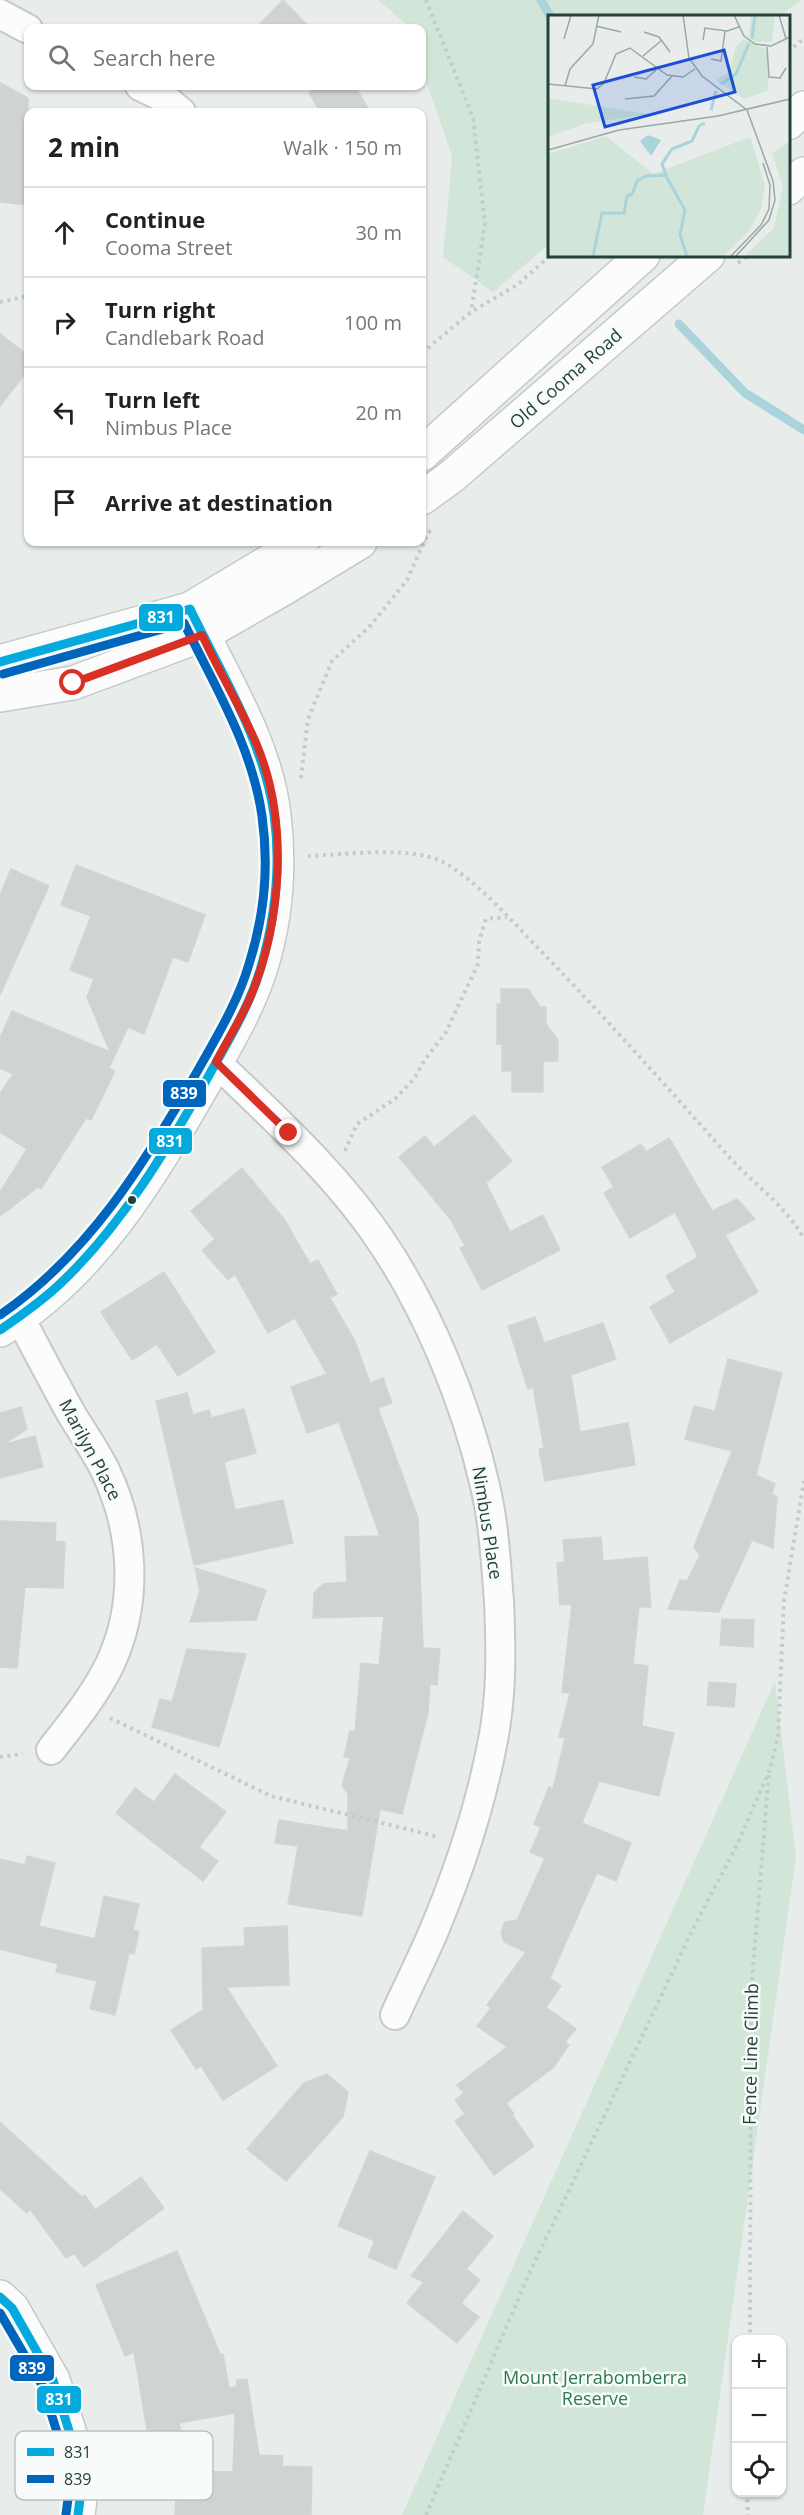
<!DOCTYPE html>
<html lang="en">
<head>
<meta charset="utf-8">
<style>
  body { margin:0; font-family:"Open Sans",sans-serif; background:#f6f6f6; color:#222 }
  .controls { position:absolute; right:18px; bottom:18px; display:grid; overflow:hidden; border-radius:12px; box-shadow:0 2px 4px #0004 }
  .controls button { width:54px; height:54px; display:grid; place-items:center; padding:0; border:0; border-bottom:2px solid #e0e0e0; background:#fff; color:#222; font:30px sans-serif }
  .stop { position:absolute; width:18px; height:18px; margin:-14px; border:4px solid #d93025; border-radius:50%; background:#fff }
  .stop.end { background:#d93025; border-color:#fff; box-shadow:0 2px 6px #0008 }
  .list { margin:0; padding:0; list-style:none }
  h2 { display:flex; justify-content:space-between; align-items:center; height:78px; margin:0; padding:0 24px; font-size:26px }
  h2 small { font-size:20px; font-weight:400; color:#767676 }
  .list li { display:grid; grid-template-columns:39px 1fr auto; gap:18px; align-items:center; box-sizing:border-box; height:90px; padding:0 24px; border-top:2px solid #e0e0e0 }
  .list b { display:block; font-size:22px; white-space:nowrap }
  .list p { margin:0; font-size:20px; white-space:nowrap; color:#767676 }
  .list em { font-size:20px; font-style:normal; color:#767676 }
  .icon { flex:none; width:33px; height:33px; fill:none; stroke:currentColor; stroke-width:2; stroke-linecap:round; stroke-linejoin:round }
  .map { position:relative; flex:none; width:804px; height:2515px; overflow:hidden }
  .search { position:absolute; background:#fff; box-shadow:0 2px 4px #0004; left:24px; top:24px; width:402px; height:66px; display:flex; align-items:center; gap:15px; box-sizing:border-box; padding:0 21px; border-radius:12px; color:#767676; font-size:22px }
  .panel { position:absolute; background:#fff; box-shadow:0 2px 4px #0004; left:24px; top:108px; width:402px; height:438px; border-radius:12px }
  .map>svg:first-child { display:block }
  .green { fill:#d1e6d8 }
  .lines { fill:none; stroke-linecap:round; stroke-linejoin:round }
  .stream { stroke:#a9d4db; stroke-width:9 }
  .building { fill:#cfd4d2; stroke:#d1d6d4; stroke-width:1.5 }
  .minor-casing { stroke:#c5cac8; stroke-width:32 }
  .tertiary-casing { stroke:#c5cac8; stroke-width:36 }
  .secondary-casing { stroke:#c3cbc8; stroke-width:36 }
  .path { stroke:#c3ccca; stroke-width:4; stroke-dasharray:3 4.5; stroke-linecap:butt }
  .minor { stroke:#fcfcfc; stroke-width:28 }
  .tertiary { stroke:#fcfcfc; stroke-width:33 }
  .secondary { stroke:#fcfcfc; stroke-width:33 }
  .bus-1-casing { stroke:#f7fbf9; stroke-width:14 }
  .bus-2-casing { stroke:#f7fbf9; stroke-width:14 }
  .bus-1 { stroke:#04aadd; stroke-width:9 }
  .bus-2 { stroke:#0065bd; stroke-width:9 }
  .route { stroke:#d93025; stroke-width:8 }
  .bus-dot { fill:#24423a; stroke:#f7fbf9; stroke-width:2 }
  .labels { text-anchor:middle; stroke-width:5; stroke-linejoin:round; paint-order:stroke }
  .street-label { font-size:18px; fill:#24423a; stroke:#f7fbf9 }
  .park-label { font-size:18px; fill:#2d7a4b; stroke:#f7fbf9 }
  .inset-river { fill:none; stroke:#a9d4db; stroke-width:3 }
  .inset-road { fill:none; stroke:#9aa9a4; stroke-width:1.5 }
  .view { fill:#1d4ed8; fill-opacity:0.15; stroke:#1d4ed8; stroke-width:3 }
  .inset-edge { fill:none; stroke:#24423a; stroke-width:3 }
  .key { fill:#f7fbf9; stroke:#b8c4c0; stroke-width:1.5 }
  .key-label { font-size:16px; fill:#24423a }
  .line-badge { stroke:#f7fbf9; stroke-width:2 }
  .badge-label { font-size:16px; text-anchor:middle; font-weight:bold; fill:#fff }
</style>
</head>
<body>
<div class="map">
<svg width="804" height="2515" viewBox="0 0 804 2515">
  <rect width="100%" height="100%" fill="#e8edeb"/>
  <g class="green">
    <path d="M378,0h424l-23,16h-230v228l-56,48 -50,-35 9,-101 -30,-87v-41h-15l-2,-5z"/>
    <path d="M775,1681l21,176 -93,658h-301z"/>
  </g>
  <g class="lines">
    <g class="stream">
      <path d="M541,0l9,16"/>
      <path d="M679,324l66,69 59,37"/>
    </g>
  </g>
  <g class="building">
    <path d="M283,0l27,28h-54z"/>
    <path d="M0,83l28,15v107l-28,-3z"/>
    <path d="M321,86h34l15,26h-50l-11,-19z"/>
    <path d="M0,334l28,21v15l-28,36z"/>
    <path d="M76,865l129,50 -17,47 -15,-5 -29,77 -16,-7 -19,41 6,3 -24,49 -5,-2 -45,71 -3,-2 -38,29v-24l27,-43 -27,-17v-38l13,-20 -13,-6v-30l12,-27 98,41 -23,-55 7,-18 -24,-9 21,-54 -30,-11z"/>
    <path d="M11,869l38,17 -49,109v-100z"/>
    <path d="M501,989h27l12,18h6v17l12,16v21h-15v31h-31v-21h-10v-27h-5v-40h4z"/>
    <path d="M474,1115l38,46 -26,22 24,49 33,-17 17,35 -78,40 -22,-42 5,-2 -14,-26 -52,-63 26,-21 9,11z"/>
    <path d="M669,1138l43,73 25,-12 18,20 -30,16 33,57 -88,51 -20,-36 25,-15 -9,-16 32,-19 -23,-45 -45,26 -26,-45 10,-6 -12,-20 39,-23 5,8z"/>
    <path d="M242,1168l42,51 26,45 8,-4 19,34 -7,4 25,43 15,42 13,-5 9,25 -14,5 40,110 5,130 17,1 -3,36 -7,-1 -2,29 -26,101 -22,-5 -18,107 -74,-12 10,-58 -23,-3 4,-23 69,11v-37l-6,-9 8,-27 -6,-1 6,-26 5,1 6,-69 18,2 5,-49 -71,2 1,-25 9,-9 24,-2 -2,-45 35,-1 -41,-114 -32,11 -16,-46 36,-13 -32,-56 -27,15 -33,-59 -7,6 -26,-30 13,-11 -24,-28z"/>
    <path d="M164,1272l51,80 -37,24 -21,-32 -25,16 -31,-48z"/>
    <path d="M535,1317l9,26 59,-20 13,36 -45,16 9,57 48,-9 7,42 -90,16 -6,-32 5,-1 -11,-61 -5,2 -20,-63z"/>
    <path d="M728,1359l54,14 -26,102 19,9 -3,10 5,3 -4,51 -21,-8 -33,72 -51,-3 12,-29 7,1 13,-26 -6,-8 38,-96 -47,-12 9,-33 21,5z"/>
    <path d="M187,1393l6,22 16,-5 2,8 33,-9 12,44 -32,9 11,48 48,-10 10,43 -99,22 -38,-164z"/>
    <path d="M21,1407l6,22 -25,16 33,-9 8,31 -43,11v-65z"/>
    <path d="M0,1521l56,2 -1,18 10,1 -2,46 -38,-1 -8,81 -17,-1z"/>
    <path d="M601,1537l2,24 44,-4 4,50h-12l-6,57 15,2 -6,60 32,7 -15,63 -60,-15 -17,42 49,20 -15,38 -19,-8 -47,105 11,8 -15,21 30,22 -11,13 4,3 -16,23 -47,35 8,11 -2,1 22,31 -40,29 -39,-54 10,-7 -10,-14 9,-7 -7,-8 50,-38 -30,-21 14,-18 -4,-3 39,-53 -22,-10 -3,-9 4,-11 12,-2 28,-62 -15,-6 11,-25 -7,-3 15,-37 4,2 12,-51 -6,-1 11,-44 -8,-1 10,-88 -12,1 -3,-42 8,-1 -2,-22z"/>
    <path d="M195,1568l71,22 -10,30 -66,2 10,-31z"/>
    <path d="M722,1619l32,1 -1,27 -33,-2z"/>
    <path d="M187,1649l59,5 -27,93 -67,-20 8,-28 12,3z"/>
    <path d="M709,1682l27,2 -2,23 -27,-2z"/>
    <path d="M175,1774l51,38 -27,35 19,14 -15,20 -87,-68 19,-25 19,14z"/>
    <path d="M27,1856l28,7 -16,63 56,13 9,-43 35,8 -6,26 6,2 -5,22 -5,-1 -14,62 -25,-6 7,-28 -41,-9 2,-8 -58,-15v-90l25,6z"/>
    <path d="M287,1926l2,59 -63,2 51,79 -54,34 -22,-34 -5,3 -25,-39 32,-20 -1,-62 43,-2 -1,-18z"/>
    <path d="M327,2074l21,18 -5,25 -57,64 -39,-32 57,-66z"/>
    <path d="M0,2122l82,75 3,-2 10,15 46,-33 23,31 -80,59 -10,-14 -8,5 -36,-49 -3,4 -27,-24z"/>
    <path d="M370,2151l65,26 -39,92 -28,-12 7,-16 -37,-15z"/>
    <path d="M463,2211l30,25 -27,33 14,11 -19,23 18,14 -22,26 -50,-40 17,-21 -13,-6z"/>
    <path d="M177,2251l43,103h3l6,34 7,-1 1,-7 10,-1 12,76 24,1 -1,10 30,1 -1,48h-136l2,-44 56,1 2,-59 -56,10 2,8 -33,6 -14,-85 -9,4 -29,-71z"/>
  </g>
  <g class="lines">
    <g class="minor-casing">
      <g id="minor">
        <path d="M0,14l28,15"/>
        <path d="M140,86l23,11 18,15"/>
        <path d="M216,1062c57,55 118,110 163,176 48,70 87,164 106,248 9,37 11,78 14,116 2,46 3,92 -6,138 -12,64 -33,128 -58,188 -12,29 -27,58 -40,87"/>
        <path d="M20,1318c17,32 34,65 52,97 11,18 23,35 33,55 29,60 34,132 5,194 -15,31 -38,59 -59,86"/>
      </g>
    </g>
    <g class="tertiary-casing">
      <g id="tertiary">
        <path d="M0,1330c93,-56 150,-153 203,-245 21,-37 45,-76 58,-118 15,-48 19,-101 13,-152 -8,-72 -53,-140 -83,-205"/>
        <path d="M0,2297l12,11 41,72 30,95 -5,40"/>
      </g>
    </g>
    <g class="secondary-casing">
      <g id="secondary">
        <path d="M788,123l16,-15"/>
        <path d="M788,188l16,-14"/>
        <path d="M422,454l221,-199"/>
        <path d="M422,498l29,-21 257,-222"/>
        <path d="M0,662l190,-53 112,-67"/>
        <path d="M0,695l73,-12 129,-48 79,-45 79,-48"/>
      </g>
    </g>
    <g class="path">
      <path d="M426,0l47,118 12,106 -14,88"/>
      <path d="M788,52l16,-14"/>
      <path d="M738,263l11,-8"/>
      <path d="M0,302l28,-6"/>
      <path d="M422,353l49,-41 46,-27 34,-30"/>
      <path d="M301,778l7,-59 24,-58 39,-36 36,-45 21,-47 4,-4"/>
      <path d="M308,856c38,-1 101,-11 135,6 32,17 69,59 94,85 67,69 130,140 194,212 24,26 56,48 73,80"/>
      <path d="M345,1151l12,-27 38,-25 19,-20 12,-21 19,-24 33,-70 1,-23 7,-22 21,-2"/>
      <path d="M110,1718l161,78 168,41"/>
      <path d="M0,1757l23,-3"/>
      <path d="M750,2340l1,-348 18,-219"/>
      <path d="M747,2492l1,23"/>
      <path d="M426,2515l103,-241 165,-347 43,-82 33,-76 8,-33 6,-135 20,-120"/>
    </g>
    <use href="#minor" class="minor"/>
    <use href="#tertiary" class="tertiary"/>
    <use href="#secondary" class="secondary"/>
    <g class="bus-1-casing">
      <g id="bus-1">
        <path d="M0,662l190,-53c32,66 73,131 84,205 7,50 1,104 -13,153 -11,39 -33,74 -53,110 -41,72 -84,145 -144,203 -19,19 -42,35 -64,50"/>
        <path d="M0,2297l12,11 41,72 30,95 -5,40"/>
      </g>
    </g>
    <g class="bus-2-casing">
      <g id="bus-2">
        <path d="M0,1315c89,-61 145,-152 198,-245 19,-34 40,-68 51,-106 15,-47 20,-99 13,-148 -10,-70 -48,-131 -78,-193l-181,51"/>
        <path d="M0,2313l42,72 29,91 -5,38"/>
      </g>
    </g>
    <use href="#bus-1" class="bus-1"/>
    <use href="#bus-2" class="bus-2"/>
  </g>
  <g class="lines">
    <path class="route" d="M73,683l129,-48c17,37 39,72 55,110 32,77 25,177 -7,253 -10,22 -23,43 -34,64l73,71"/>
  </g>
  <circle class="bus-dot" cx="132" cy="1200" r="5"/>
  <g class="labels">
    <g class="street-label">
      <text transform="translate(566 379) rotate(-41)" y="6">Old Cooma Road</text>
      <text transform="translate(90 1450) rotate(62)" y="6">Marilyn Place</text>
      <text transform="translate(487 1523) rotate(81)" y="6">Nimbus Place</text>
      <text transform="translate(751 2054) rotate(-89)" y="6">Fence Line Climb</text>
    </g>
    <g class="park-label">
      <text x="595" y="2384">Mount Jerrabomberra<tspan x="595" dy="21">Reserve</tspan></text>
    </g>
  </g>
  <g transform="translate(548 15)">
    <rect width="242" height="242" fill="#e8edeb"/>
    <path d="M203,0h24l-3,27h-17l-6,-6zM196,24l22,10 3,29 -2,13 -23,8 -28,-19 13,-8 7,-26zM0,83l100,16 -64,10 -36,13zM58,121l47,38 97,-37 15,48 -4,24 -12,22 -25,25h-176v-102zM241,127v114h-44l29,-28 9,-42 -11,-33z" fill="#d1e6d8"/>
    <path d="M100,120l13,5 -10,16 -11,-15z" fill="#a9d4db"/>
    <path class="inset-river" d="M204,24l3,-24M173,69l15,-10 13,-31M163,95l5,-19M118,161l19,34 -5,25 7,21M45,241l9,-43h22l3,-17 5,-2 5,-13 9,-5 20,-1 -4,-11 10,-15 20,-8 7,-15 6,-3"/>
    <path class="inset-road" d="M135,0l6,43 13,18 45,34 26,71 2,19 -6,20 -33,36M186,0l10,21 11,8 16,2 19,-9M231,0l7,24M48,11l25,6M96,17l15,5 11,15M16,24l7,-24M155,25l2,-12 22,3 12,-4M219,32l2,30 11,1 6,-10M95,41l19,-16M163,44l10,2 4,-30M86,62l12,2 10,-9M0,69l49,5 7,-6 12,-29 14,-6 37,27 16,2 12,-8M17,71l5,-17 23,-25 6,-29M77,84l29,-3 18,-20M0,135l71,-20 99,-14 72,-17M183,241l30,-31 8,-16 1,-24 -7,-22"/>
    <path class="view" d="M176,35l11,42 -130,35 -12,-42z"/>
    <rect width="242" height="242" class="inset-edge"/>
  </g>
  <rect x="15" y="2431" width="198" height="69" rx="9" class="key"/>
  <rect x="27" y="2448" width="27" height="8" fill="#04aadd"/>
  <rect x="27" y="2475" width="27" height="8" fill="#0065bd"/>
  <g class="key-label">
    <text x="64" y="2458">831</text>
    <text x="64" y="2485">839</text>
  </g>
  <g class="line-badge">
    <rect x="138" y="603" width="46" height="29" rx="6" fill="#04aadd"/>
    <rect x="162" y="1079" width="45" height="29" rx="6" fill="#0065bd"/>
    <rect x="148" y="1127" width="45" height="28" rx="6" fill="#04aadd"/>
    <rect x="9" y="2354" width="46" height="28" rx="6" fill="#0065bd"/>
    <rect x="36" y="2385" width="46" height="29" rx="6" fill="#04aadd"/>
  </g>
  <g class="badge-label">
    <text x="161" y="623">831</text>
    <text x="184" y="1099">839</text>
    <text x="170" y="1147">831</text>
    <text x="32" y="2374">839</text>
    <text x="59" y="2405">831</text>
  </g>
</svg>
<div class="controls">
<button>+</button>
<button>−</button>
<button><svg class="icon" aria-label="locate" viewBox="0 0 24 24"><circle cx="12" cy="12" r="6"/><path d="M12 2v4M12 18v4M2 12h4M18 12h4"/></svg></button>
</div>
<div class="stop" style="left:73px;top:683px"></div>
<div class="stop end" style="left:289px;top:1133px"></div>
<div class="search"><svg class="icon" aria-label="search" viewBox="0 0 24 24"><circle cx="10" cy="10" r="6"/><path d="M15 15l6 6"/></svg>Search here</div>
<section class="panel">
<h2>2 min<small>Walk · 150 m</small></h2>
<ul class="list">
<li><svg class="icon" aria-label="ahead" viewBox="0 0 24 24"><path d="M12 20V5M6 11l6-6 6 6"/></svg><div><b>Continue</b><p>Cooma Street</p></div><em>30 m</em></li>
<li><svg class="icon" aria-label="right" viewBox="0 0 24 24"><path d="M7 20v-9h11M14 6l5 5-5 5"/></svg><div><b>Turn right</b><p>Candlebark Road</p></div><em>100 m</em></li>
<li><svg class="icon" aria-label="left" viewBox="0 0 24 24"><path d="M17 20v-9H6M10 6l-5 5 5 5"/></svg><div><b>Turn left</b><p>Nimbus Place</p></div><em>20 m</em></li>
<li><svg class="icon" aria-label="arrive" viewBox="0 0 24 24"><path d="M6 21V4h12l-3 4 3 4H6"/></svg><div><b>Arrive at destination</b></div></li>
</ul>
</section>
</div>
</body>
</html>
